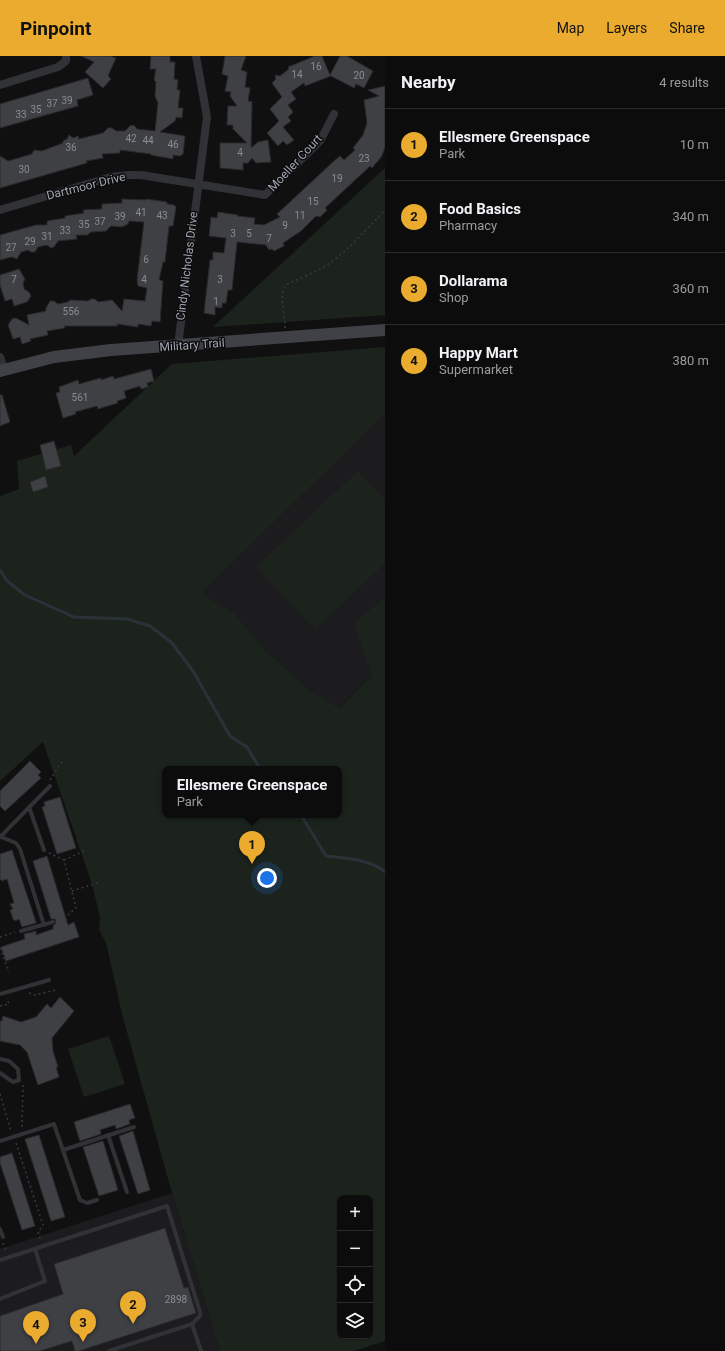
<!DOCTYPE html>
<html lang="en">
<head>
<meta charset="utf-8">
<style>
  body { margin:0; font-family:Roboto,sans-serif; background:#151516; color:#f1f3f6 }
  .controls { position:absolute; right:12px; bottom:12px; display:grid; overflow:hidden; border-radius:8px; box-shadow:0 1px 3px #0004 }
  .controls button { width:36px; height:36px; display:grid; place-items:center; padding:0; border:0; border-bottom:1px solid #2c2c2e; background:#0c0c0d; color:#f1f3f6; font:20px sans-serif }
  .you { position:absolute; left:267px; top:822px; width:14px; height:14px; margin:-10px; border:3px solid #fff; border-radius:50%; background:#1a73e8; box-shadow:0 0 0 6px #1a73e833 }
  .badge { display:grid; place-items:center; width:26px; height:26px; border-radius:50%; background:#ebab2e; color:#111; font-size:13px; font-weight:700 }
  .pin { position:absolute; translate:-50% -33px; filter:drop-shadow(0 1px 2px #0008) }
  .pin::after { content:''; position:absolute; top:21px; width:14px; height:12px; background:inherit; clip-path:polygon(0 0,100% 0,50% 100%) }
  .popup { position:absolute; left:162px; top:710px; width:180px; height:52px; box-sizing:border-box; display:grid; place-content:center; border-radius:8px; background:#0c0c0d; filter:drop-shadow(0 1px 3px #0005); font-size:13px; white-space:nowrap; color:#9a9b9d }
  .popup b { font-size:15px; color:#f1f3f6 }
  .popup::after { content:''; position:absolute; left:50%; top:100%; margin-left:-8px; border:8px solid transparent; border-top-color:#0c0c0d }
  .list { margin:0; padding:0; list-style:none }
  h2 { display:flex; justify-content:space-between; align-items:center; height:52px; margin:0; padding:0 16px; font-size:17px }
  h2 small { font-size:13px; font-weight:400; color:#9a9b9d }
  .list li { display:grid; grid-template-columns:26px 1fr auto; gap:12px; align-items:center; box-sizing:border-box; height:72px; padding:0 16px; border-top:1px solid #2c2c2e }
  .list b { display:block; font-size:15px; white-space:nowrap }
  .list p { margin:0; font-size:13px; white-space:nowrap; color:#9a9b9d }
  .list em { font-size:13px; font-style:normal; color:#9a9b9d }
  .icon { flex:none; width:22px; height:22px; fill:none; stroke:currentColor; stroke-width:2; stroke-linecap:round; stroke-linejoin:round }
  .map { position:relative; flex:none; width:385px; height:1295px; overflow:hidden }
  header { display:flex; align-items:center; gap:24px; box-sizing:border-box; height:56px; padding:0 20px; background:#ebab2e; color:#111 }
  header strong { font-size:19px }
  nav { display:flex; gap:22px; margin-inline-start:auto; font-size:14px }
  main { display:flex }
  aside { flex:1; background:#0c0c0d }
  .map>svg:first-child { display:block }
  .built { fill:#1c1c1e }
  .green { fill:#1c231d; fill-rule:evenodd }
  .lines { fill:none; stroke-linecap:round; stroke-linejoin:round }
  .stream { stroke:#2a3239; stroke-width:3 }
  .building { fill:#3f4044; stroke:#2a2a2d }
  .path { stroke:#37393d; stroke-width:1.5; stroke-dasharray:2 3; stroke-linecap:butt }
  .lane { stroke:#313236; stroke-width:4 }
  .street { stroke:#313236; stroke-width:8 }
  .secondary { stroke:#3f4146; stroke-width:12 }
  .labels { text-anchor:middle; stroke-width:3; stroke-linejoin:round; paint-order:stroke }
  .number-label { font-size:10px; fill:#888c96 }
  .street-label { font-size:12px; fill:#a1a6b1; stroke:#0b0b0c }
</style>
</head>
<body>
<header>
<strong>Pinpoint</strong>
<nav><a>Map</a><a>Layers</a><a>Share</a></nav>
</header>
<main>
<div class="map">
<svg width="385" height="1295" viewBox="0 0 385 1295">
  <rect width="100%" height="100%" fill="#101011"/>
  <g class="built">
    <path d="M385,358v247l-51,53 -131,-122z"/>
    <path d="M172,1137l48,158h-220v-102z"/>
  </g>
  <g class="green">
    <path d="M385,112v147l-172,12z"/>
    <path d="M385,291v67l-182,178 10,9 21,12 27,33 51,47 16,8 11,8 33,-34 -18,-52 31,-26v744l-31,10h-134l-48,-158 -50,-179 -16,-71 -7,-13 1,-13 -8,-33 -49,-142 -43,39v-285l19,-7 -2,-28 54,-16 3,11 98,-92zM165,713h174v46h-174zM340,1142h30v138h-30z"/>
    <path d="M358,415l27,29v63l-70,66 -59,-62z"/>
    <path d="M109,980l16,48 -41,13 -16,-48z"/>
  </g>
  <g class="lines">
    <g class="stream">
      <path d="M0,514l7,11 18,14 49,22 53,2 23,7 22,17 21,28 37,65 17,11 13,22"/>
      <path d="M301,759l25,41c20,2 43,3 59,16"/>
    </g>
  </g>
  <g class="building">
    <path d="M81,0h29l6,2 -8,18 3,3 -8,9 -18,-16 9,-10z"/>
    <path d="M151,0h19v6h5l-1,17 4,1 -1,10h3l-2,18h5l-1,10 -6,-1 -1,4 -15,11 25,4 -2,18 -3,2 -7,-1v4l-22,-4v-1l-31,-4v3l-18,1 1,4 -17,3 1,2 -87,25v-32l8,5 24,-7 2,-4 8,1 21,-8v-2l4,-2 2,-4 4,3 5,-2 1,3 24,-6 5,-5h4l4,3h9l6,-6 4,1 2,3 18,2 3,-28 -3,-7 1,-14 -2,-2 2,-11h-6z"/>
    <path d="M225,0h21l-5,14 6,2 -2,15 5,1 -2,13 4,1 -1,46 7,-6 10,-2 3,22 -15,1 -4,-5 -4,5h-5v7l-23,-2v-25h27l-14,-14v-4h-6l1,-19h9l-7,-10 1,-4 -6,-1 3,-15 -6,-2z"/>
    <path d="M315,0h7l8,19 10,-19h7l26,15 -9,17 -8,-4 -2,4 -23,-12 -26,10 -1,-3 -13,9 5,7 -8,6 5,7 -5,5 3,4 -8,6 11,13 -7,5 -4,-4 -5,5 -11,-13 12,-12 -9,-12 12,-12 -10,-14 4,-4 -1,-4 5,1 9,-7 -1,-2z"/>
    <path d="M88,22l5,17 -16,5 1,6 -78,22v-24z"/>
    <path d="M385,30v61l-3,9 -10,12 -2,-2 -3,3 -42,39 2,2 -7,7 -4,-1 -15,15 -18,12 1,3 -10,5 -2,-2 -3,1 -3,-5 -29,-3 -5,48h-4l-2,13h-4v5l-7,-1v8l-11,-2 6,-53h3v-8l11,1 2,-15 -17,-2 2,-19 6,1 1,-6 20,3 -1,1 18,2 -1,6 10,1 16,-8 -3,-3 57,-53 6,-5 4,4 11,-10 -2,-2 10,-13 4,-12 -3,-23 15,-4 -11,-6z"/>
    <path d="M122,143l24,1v-1l21,3v2l7,1 2,2 -3,19h-4l-4,36h-2l-4,18 4,1 -3,41 -8,-1 -1,5 -13,-2v3l-21,-3v2h-53l1,2 -18,3 1,4 -18,4 1,2 -9,3 -2,-7 -7,2 -5,-14 4,-6 4,-1 13,7 -2,-10 19,-4v-3l4,-7h4l4,3 10,-2 2,-2 18,1 3,-2h4l3,3 14,-2 10,11 2,-12 21,2 2,-13 -9,-2 -1,-6 7,-58 -15,-1 -1,3 -6,3 -11,-1 -5,5 -15,1 -4,3h-11l1,4 -19,2 -4,6 -3,1 -4,-3 -9,2 -3,5h-4l-3,-2 -7,2 -4,7 -5,-2 -12,3v-25l36,-10h11v-4l18,-3v-2l19,-3 -1,-3 19,-1v-5l20,-1z"/>
    <path d="M19,213l6,10 -2,4 1,6 5,3 2,4 -4,6 -13,4 -2,-7 -7,2 -5,-16v-10z"/>
    <path d="M151,313l3,12 -7,2 1,4 -7,2 -1,-3 -16,5 2,7 -9,3 1,2 -20,6 -1,-3 -22,6 1,2 -13,4 -7,-25 4,-1 -1,-5 19,-7 1,4 22,-6v2l12,-4 1,3z"/>
    <path d="M0,339h2l8,27 -10,4z"/>
    <path d="M54,385l7,25 -15,4 -6,-25z"/>
    <path d="M45,420l3,11 -15,5 -3,-10z"/>
    <path d="M30,705l11,11 -3,3 3,3 -36,33 -5,-5v-15z"/>
    <path d="M60,741l16,51 -19,6 -15,-47 3,-1 -1,-4z"/>
    <path d="M12,794l24,72v1l-14,4 -3,-8 -4,2 -2,-2 -3,-9 3,-1 -3,-5 4,-1 -7,-24 -5,2 -2,-2v-25z"/>
    <path d="M47,800l21,69 6,-3 5,15 -73,24 -5,-14 24,-8 -1,-5 12,-3v4l17,-6v-3l3,-3 -1,-4h-4l-18,-58z"/>
    <path d="M60,941l14,14 -22,27 1,13 5,16h-2l3,10 -21,8 -11,-33 -7,-7 -20,-4v-20h2l1,-5 18,6 15,-5 11,-13 4,4z"/>
    <path d="M130,1048l5,14 -6,2 1,4 -14,5 -1,-4 -15,5 1,4 -21,7 -6,-19z"/>
    <path d="M133,1075l17,59 -12,4 -19,-58z"/>
    <path d="M39,1079l26,82 -14,4 -26,-82z"/>
    <path d="M103,1085l15,49 -19,6 -16,-49z"/>
    <path d="M12,1097l23,73 -13,4 -22,-67v-6z"/>
    <path d="M165,1172l19,60 4,-1 8,26 -117,38h-4l-3,-10 -32,10h-40v-35l63,-22 -9,-30z"/>
  </g>
  <g class="lines">
    <g class="path">
      <path d="M285,272c1,-13 -7,-32 1,-43 1,-1 32,-14 38,-18 24,-15 41,-37 61,-57"/>
      <path d="M50,724l13,-20"/>
      <path d="M49,797l15,7 12,48 -8,7 -10,3"/>
      <path d="M64,804l20,-9"/>
      <path d="M72,835l28,-9"/>
      <path d="M0,881l15,-5"/>
      <path d="M0,892l9,24"/>
      <path d="M29,937l6,2 21,-5"/>
      <path d="M0,950l9,-2 -2,-6"/>
      <path d="M0,1038l11,37"/>
      <path d="M22,1071l1,-42"/>
      <path d="M16,1087l27,82 -5,7 3,9"/>
      <path d="M3,1187l4,9"/>
    </g>
    <g class="lane">
      <path d="M29,751l15,43"/>
      <path d="M0,781l50,-51"/>
      <path d="M1,781l15,6 4,6 24,76"/>
      <path d="M21,875l32,-9"/>
      <path d="M0,938l49,-14"/>
      <path d="M0,1003l9,2 9,8 1,11 -6,2 -13,-9"/>
      <path d="M108,1079l19,57"/>
      <path d="M0,1085l54,-17 26,76 7,3 10,-3"/>
      <path d="M63,1094l71,-23"/>
      <path d="M0,1173l3,8"/>
      <path d="M0,1204l167,-54 33,106v4l-8,8"/>
      <path d="M0,1243l45,-18 -10,-32"/>
      <path d="M109,1295l83,-27 9,27"/>
    </g>
    <g class="street">
      <path d="M0,29l58,-18 8,-6v-5"/>
      <path d="M0,154l111,-33 17,-2h13l124,20 55,-54 14,-27"/>
      <path d="M178,290l29,-229 -11,-61"/>
      <path d="M0,301l4,13"/>
    </g>
    <path class="secondary" d="M0,315l54,-14 57,-7 274,-20"/>
  </g>
  <g class="labels">
    <g class="number-label">
      <text x="316" y="14">16</text>
      <text x="297" y="22">14</text>
      <text x="359" y="23">20</text>
      <text x="67" y="48">39</text>
      <text x="52" y="51">37</text>
      <text x="36" y="57">35</text>
      <text x="21" y="62">33</text>
      <text x="131" y="86">42</text>
      <text x="148" y="88">44</text>
      <text x="173" y="92">46</text>
      <text x="71" y="95">36</text>
      <text x="240" y="100">4</text>
      <text x="364" y="106">23</text>
      <text x="24" y="117">30</text>
      <text x="337" y="126">19</text>
      <text x="313" y="149">15</text>
      <text x="141" y="160">41</text>
      <text x="162" y="163">43</text>
      <text x="300" y="163">11</text>
      <text x="120" y="164">39</text>
      <text x="100" y="169">37</text>
      <text x="84" y="172">35</text>
      <text x="285" y="173">9</text>
      <text x="65" y="178">33</text>
      <text x="233" y="181">3</text>
      <text x="249" y="181">5</text>
      <text x="47" y="184">31</text>
      <text x="269" y="186">7</text>
      <text x="30" y="189">29</text>
      <text x="11" y="195">27</text>
      <text x="146" y="207">6</text>
      <text x="14" y="227">7</text>
      <text x="144" y="227">4</text>
      <text x="220" y="227">3</text>
      <text x="216" y="249">1</text>
      <text x="71" y="259">556</text>
      <text x="80" y="345">561</text>
      <text x="176" y="1247">2898</text>
    </g>
    <g class="street-label">
      <text transform="translate(295 107) rotate(-47)" y="4">Moeller Court</text>
      <text transform="translate(86 130) rotate(-14)" y="4">Dartmoor Drive</text>
      <text transform="translate(187 210) rotate(-83)" y="4">Cindy Nicholas Drive</text>
      <text transform="translate(192 289) rotate(-4)" y="4">Military Trail</text>
    </g>
  </g>
</svg>
<div class="controls">
<button>+</button>
<button>−</button>
<button><svg class="icon" aria-label="locate" viewBox="0 0 24 24"><circle cx="12" cy="12" r="6"/><path d="M12 2v4M12 18v4M2 12h4M18 12h4"/></svg></button>
<button><svg class="icon" aria-label="layers" viewBox="0 0 24 24"><path d="M12 4l9 5-9 5-9-5zM3 14l9 5 9-5"/></svg></button>
</div>
<div class="you"></div>
<div class="pin badge" style="left:252px;top:808px">1</div>
<div class="popup"><b>Ellesmere Greenspace</b>Park</div>
<div class="pin badge" style="left:133px;top:1268px">2</div>
<div class="pin badge" style="left:83px;top:1286px">3</div>
<div class="pin badge" style="left:36px;top:1288px">4</div>
</div>
<aside>
<h2>Nearby<small>4 results</small></h2>
<ul class="list">
<li><span class="badge">1</span><div><b>Ellesmere Greenspace</b><p>Park</p></div><em>10 m</em></li>
<li><span class="badge">2</span><div><b>Food Basics</b><p>Pharmacy</p></div><em>340 m</em></li>
<li><span class="badge">3</span><div><b>Dollarama</b><p>Shop</p></div><em>360 m</em></li>
<li><span class="badge">4</span><div><b>Happy Mart</b><p>Supermarket</p></div><em>380 m</em></li>
</ul>
</aside>
</main>
</body>
</html>
